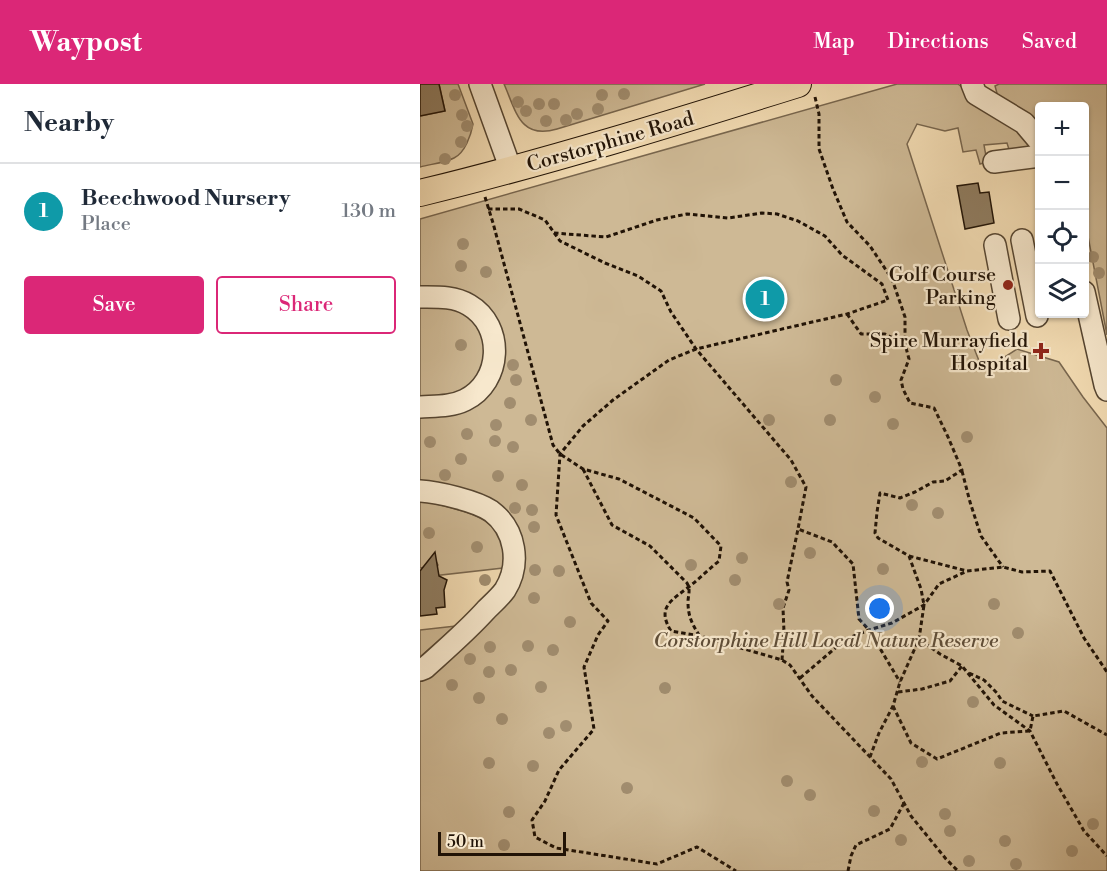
<!DOCTYPE html>
<html lang="en">
<head>
<meta charset="utf-8">
<style>
  body { margin:0; font-family:"Libre Bodoni",serif; background:#f2f2f3; color:#1f2937 }
  .controls { position:absolute; right:18px; top:18px; display:grid; overflow:hidden; border-radius:6px; box-shadow:0 2px 4px #0004 }
  .controls button { width:54px; height:54px; display:grid; place-items:center; padding:0; border:0; border-bottom:2px solid #e0e1e3; background:#fff; color:#1f2937; font:30px sans-serif }
  .scale { position:absolute; left:18px; bottom:15px; width:128px; box-sizing:border-box; padding-left:6px; border:3px solid #211306; border-top:0; font-size:16px; line-height:21px; white-space:nowrap; color:#211306; -webkit-text-stroke:4px #f7e8cd; paint-order:stroke }
  .you { position:absolute; left:460px; top:525px; width:21px; height:21px; margin:-15px; border:4px solid #fff; border-radius:50%; background:#1a73e8; box-shadow:0 0 0 9px #1a73e833 }
  .badge { display:grid; place-items:center; width:39px; height:39px; border-radius:50%; background:#db2777; color:#fff; font-size:20px; font-weight:700 }
  .pin { position:absolute; translate:-50% -50%; border:3px solid #fff; box-shadow:0 2px 6px #0006 }
  .list { margin:0; padding:0; list-style:none }
  h2 { display:flex; justify-content:space-between; align-items:center; height:78px; margin:0; padding:0 24px; font-size:26px }
  h2 small { font-size:20px; font-weight:400; color:#747a83 }
  .list li { display:grid; grid-template-columns:39px 1fr auto; gap:18px; align-items:center; box-sizing:border-box; height:96px; padding:0 24px; border-top:2px solid #e0e1e3 }
  .list b { display:block; font-size:22px; white-space:nowrap }
  .list p { margin:0; font-size:20px; white-space:nowrap; color:#747a83 }
  .list em { font-size:20px; font-style:normal; color:#747a83 }
  .actions { display:flex; gap:12px; padding:18px 24px }
  .actions a { flex:1; padding:14px 0; border:2px solid #db2777; border-radius:6px; text-align:center; font-size:21px; color:#db2777 }
  .actions .main { background:#db2777; color:#fff }
  .icon { flex:none; width:33px; height:33px; fill:none; stroke:currentColor; stroke-width:2; stroke-linecap:round; stroke-linejoin:round }
  .map { position:relative; flex:none; width:687px; height:787px; overflow:hidden }
  header { display:flex; align-items:center; gap:36px; box-sizing:border-box; height:84px; padding:0 30px; background:#db2777; color:#fff }
  header strong { font-size:28px }
  nav { display:flex; gap:33px; margin-inline-start:auto; font-size:21px }
  main { display:flex }
  aside { flex:1; background:#fff }
  .map>svg:first-child { display:block }
  .green { fill:#ceb995; stroke:#78664e; stroke-width:1.5 }
  .building { fill:#8e7b5f; stroke:#211306; stroke-width:1.5 }
  .lines { fill:none; stroke-linecap:round; stroke-linejoin:round }
  .minor-casing { stroke:#554531; stroke-width:24 }
  .major-casing { stroke:#211306; stroke-width:28 }
  .path { stroke:#211306; stroke-width:3; stroke-dasharray:4.5 3; stroke-linecap:butt }
  .minor { stroke:#f7e8cd; stroke-width:21 }
  .major { stroke:#f2dbb2; stroke-width:26 }
  .tree { fill:#a18d6f }
  .poi-dot { fill:#8f2418; stroke:#f7e8cd; stroke-width:2 }
  .labels { text-anchor:middle; stroke-width:4.5; stroke-linejoin:round; paint-order:stroke }
  .street-label { font-size:20px; fill:#211306; stroke:#f7e8cd }
  .poi-label { font-size:20px; fill:#211306; stroke:#f7e8cd; text-anchor:end }
  .park-label { font-size:20px; font-style:italic; fill:#5e4d38; stroke:#f7e8cd }
</style>
</head>
<body>
<header>
<strong>Waypost</strong>
<nav><a>Map</a><a>Directions</a><a>Saved</a></nav>
</header>
<main>
<aside>
<h2>Nearby<small></small></h2>
<ul class="list">
<li><span class="badge" style="background:#0f9aa8">1</span><div><b>Beechwood Nursery</b><p>Place</p></div><em>130 m</em></li>
</ul>
<div class="actions"><a class="main">Save</a><a>Share</a></div>
</aside>
<div class="map">
<svg width="687" height="787" viewBox="0 0 687 787">
  <rect width="100%" height="100%" fill="#f2dbb2"/>
  <filter id="stains"><feTurbulence type="fractalNoise" baseFrequency=".00333" numOctaves="4"/><feColorMatrix values="0 0 0 0 .2 0 0 0 0 .09 0 0 0 0 .02 0 0 0 .5 -.17"/></filter>
  <radialGradient id="worn" r=".72"><stop offset=".6" stop-color="#630" stop-opacity="0"/><stop offset="1" stop-color="#630" stop-opacity=".3"/></radialGradient>
  <g class="green">
    <path d="M19,0h19l15,40c-2,11 -8,29 -19,34 -10,5 -23,6 -34,9v-51l25,-5z"/>
    <path d="M84,0h201l-148,45c-37,11 -41,-18 -53,-45z"/>
    <path d="M477,0h61l5,4 44,28 26,29 -21,14 -5,-16 -23,2 3,17 -7,2 -4,-14 -13,2 -5,-24 -13,3 -28,-7 -10,20 60,186 16,41 34,-22 42,13 24,35 24,31v443h-687v-190l10,-6 82,-79 6,-64 -98,-50v-66l50,-8 31,-75 -81,-45v-69z"/>
    <path d="M579,0h108v251l-22,-114 -1,-115h-44l-1,22c-11,-17 -23,-23 -41,-31l-3,-11z"/>
    <path d="M0,223c10,0 23,-1 33,2 37,12 43,62 9,81 -13,7 -28,6 -42,7z"/>
    <path d="M0,417c11,1 21,4 32,7 35,9 55,20 51,60l-71,8 6,-11 -2,-4 -9,6 -7,1z"/>
    <path d="M36,542l-2,1 -34,30v-27z"/>
  </g>
  <g class="building">
    <path d="M0,0h19l6,27 -25,5z"/>
    <path d="M558,99l2,10 9,-1 5,31 -29,6 -8,-43z"/>
    <path d="M15,468l4,24 8,4 -3,10 1,17 -9,1 1,6 -17,2v-45z"/>
  </g>
  <g class="lines">
    <g class="minor-casing">
      <g id="minor">
        <path d="M60,0l31,86"/>
        <path d="M552,0l4,10 48,29 16,19"/>
        <path d="M574,78l46,-6"/>
        <path d="M602,156l15,76"/>
        <path d="M575,161l14,74"/>
        <path d="M664,208l21,93 2,5"/>
        <path d="M0,213c17,0 34,-1 49,8 36,21 33,77 -4,95 -14,7 -30,6 -45,7"/>
        <path d="M0,407c18,1 56,10 71,20 25,19 30,53 14,79 -5,7 -13,14 -19,20 -19,21 -40,39 -61,58l-5,2"/>
      </g>
    </g>
    <g class="major-casing">
      <path id="major" d="M0,109c128,-31 253,-70 378,-109"/>
    </g>
    <g class="path">
      <path d="M395,13l4,17v35l14,40 14,33 23,24 22,33 13,38v27"/>
      <path d="M65,113l8,26 60,222 7,9 23,15 36,10 75,39 27,28 -2,15c-10,8 -19,17 -29,25 -18,14 -34,21 -19,45l29,5 82,24 8,5 22,31 79,83 20,37 35,43 12,12"/>
      <path d="M68,125h31l26,11 15,21 45,22 33,13 23,15 10,21 25,37 95,111 15,27 -8,42 34,13 21,22 6,55 10,11 31,52"/>
      <path d="M134,149l52,4 51,-17 30,-6 41,4 34,-5 15,1 21,7 27,15 17,19 40,29 6,16 -41,14 -151,35 -27,11 -56,40 -30,26 -23,28 -4,61 35,88 17,18 -10,14 -14,32 10,62 -35,41 -14,31 -13,19 3,17 21,11 101,16 40,-17 39,24"/>
      <path d="M427,230l14,20h24l20,10 4,15 -8,21 2,9 7,14 24,5 14,29 14,33 -17,11 -12,1 -18,10 -15,6 -20,-5 -3,19 -2,21 3,5 31,18 12,33 3,16 -5,34 -19,43 -7,24 -14,27 -9,24"/>
      <path d="M163,385l29,56 38,21 37,37c4,7 1,12 1,19 0,14 4,22 11,33"/>
      <path d="M542,387l8,31 11,34 22,31"/>
      <path d="M489,472l58,15 36,-4 19,5 28,-1 34,67 23,34"/>
      <path d="M499,555l21,15 22,12 32,39 36,26 27,53 27,47 23,25"/>
      <path d="M362,576l2,-28 -1,-24 6,-18 -2,-8 11,-53"/>
      <path d="M549,589l15,7 13,13 5,8 31,15"/>
      <path d="M380,594l46,-39 23,-9 23,-7 32,-18 15,-21 26,-12"/>
      <path d="M478,608l24,-3 28,-8 12,-15"/>
      <path d="M473,622l18,37 26,16 64,-26 29,-2 3,-15 31,-5 43,24"/>
      <path d="M428,787l3,-15 5,-11 34,-16 14,-26"/>
    </g>
    <use href="#minor" class="minor"/>
    <use href="#major" class="major"/>
  </g>
  <g class="tree">
    <circle cx="204" cy="10" r="6"/>
    <circle cx="35" cy="11" r="6"/>
    <circle cx="182" cy="11" r="6"/>
    <circle cx="98" cy="18" r="6"/>
    <circle cx="119" cy="20" r="6"/>
    <circle cx="134" cy="20" r="6"/>
    <circle cx="178" cy="25" r="6"/>
    <circle cx="106" cy="27" r="6"/>
    <circle cx="157" cy="30" r="6"/>
    <circle cx="42" cy="31" r="6"/>
    <circle cx="146" cy="36" r="6"/>
    <circle cx="126" cy="37" r="6"/>
    <circle cx="47" cy="42" r="6"/>
    <circle cx="41" cy="58" r="6"/>
    <circle cx="25" cy="75" r="6"/>
    <circle cx="43" cy="160" r="6"/>
    <circle cx="673" cy="173" r="6"/>
    <circle cx="41" cy="182" r="6"/>
    <circle cx="66" cy="188" r="6"/>
    <circle cx="679" cy="189" r="6"/>
    <circle cx="41" cy="261" r="6"/>
    <circle cx="93" cy="281" r="6"/>
    <circle cx="96" cy="296" r="6"/>
    <circle cx="416" cy="296" r="6"/>
    <circle cx="455" cy="313" r="6"/>
    <circle cx="90" cy="319" r="6"/>
    <circle cx="111" cy="336" r="6"/>
    <circle cx="349" cy="336" r="6"/>
    <circle cx="410" cy="336" r="6"/>
    <circle cx="473" cy="340" r="6"/>
    <circle cx="76" cy="341" r="6"/>
    <circle cx="47" cy="350" r="6"/>
    <circle cx="547" cy="353" r="6"/>
    <circle cx="75" cy="357" r="6"/>
    <circle cx="10" cy="358" r="6"/>
    <circle cx="93" cy="363" r="6"/>
    <circle cx="41" cy="375" r="6"/>
    <circle cx="25" cy="391" r="6"/>
    <circle cx="78" cy="392" r="6"/>
    <circle cx="371" cy="398" r="6"/>
    <circle cx="102" cy="401" r="6"/>
    <circle cx="492" cy="421" r="6"/>
    <circle cx="95" cy="424" r="6"/>
    <circle cx="112" cy="426" r="6"/>
    <circle cx="518" cy="429" r="6"/>
    <circle cx="114" cy="443" r="6"/>
    <circle cx="9" cy="449" r="6"/>
    <circle cx="57" cy="463" r="6"/>
    <circle cx="390" cy="469" r="6"/>
    <circle cx="322" cy="474" r="6"/>
    <circle cx="271" cy="481" r="6"/>
    <circle cx="463" cy="485" r="6"/>
    <circle cx="115" cy="486" r="6"/>
    <circle cx="139" cy="487" r="6"/>
    <circle cx="65" cy="496" r="6"/>
    <circle cx="315" cy="496" r="6"/>
    <circle cx="114" cy="514" r="6"/>
    <circle cx="359" cy="520" r="6"/>
    <circle cx="574" cy="520" r="6"/>
    <circle cx="150" cy="538" r="6"/>
    <circle cx="598" cy="549" r="6"/>
    <circle cx="108" cy="562" r="6"/>
    <circle cx="70" cy="563" r="6"/>
    <circle cx="133" cy="566" r="6"/>
    <circle cx="50" cy="575" r="6"/>
    <circle cx="91" cy="586" r="6"/>
    <circle cx="69" cy="588" r="6"/>
    <circle cx="32" cy="601" r="6"/>
    <circle cx="121" cy="603" r="6"/>
    <circle cx="245" cy="604" r="6"/>
    <circle cx="59" cy="614" r="6"/>
    <circle cx="553" cy="618" r="6"/>
    <circle cx="82" cy="635" r="6"/>
    <circle cx="146" cy="642" r="6"/>
    <circle cx="129" cy="649" r="6"/>
    <circle cx="502" cy="678" r="6"/>
    <circle cx="69" cy="679" r="6"/>
    <circle cx="580" cy="679" r="6"/>
    <circle cx="113" cy="682" r="6"/>
    <circle cx="367" cy="697" r="6"/>
    <circle cx="207" cy="704" r="6"/>
    <circle cx="390" cy="711" r="6"/>
    <circle cx="454" cy="727" r="6"/>
    <circle cx="89" cy="728" r="6"/>
    <circle cx="525" cy="730" r="6"/>
    <circle cx="673" cy="740" r="6"/>
    <circle cx="530" cy="747" r="6"/>
    <circle cx="481" cy="756" r="6"/>
    <circle cx="585" cy="757" r="6"/>
    <circle cx="84" cy="761" r="6"/>
    <circle cx="652" cy="767" r="6"/>
    <circle cx="549" cy="777" r="6"/>
    <circle cx="596" cy="780" r="6"/>
  </g>
  <g class="poi-dot">
    <circle cx="588" cy="201" r="6"/>
    <path d="M618 258h6v6h6v6h-6v6h-6v-6h-6v-6h6z"/>
  </g>
  <g class="labels">
    <g class="street-label">
      <text transform="translate(190 57) rotate(-16)" y="7">Corstorphine Road</text>
    </g>
    <g class="poi-label">
      <text x="576" y="197">Golf Course<tspan x="576" dy="23">Parking</tspan></text>
      <text x="608" y="263">Spire Murrayfield<tspan x="608" dy="23">Hospital</tspan></text>
    </g>
    <g class="park-label">
      <text x="406" y="563">Corstorphine Hill Local Nature Reserve</text>
    </g>
  </g>
  <rect width="100%" height="100%" filter="url(#stains)"/>
  <rect width="100%" height="100%" fill="url(#worn)"/>
</svg>
<div class="controls">
<button>+</button>
<button>−</button>
<button><svg class="icon" aria-label="locate" viewBox="0 0 24 24"><circle cx="12" cy="12" r="6"/><path d="M12 2v4M12 18v4M2 12h4M18 12h4"/></svg></button>
<button><svg class="icon" aria-label="layers" viewBox="0 0 24 24"><path d="M12 4l9 5-9 5-9-5zM3 14l9 5 9-5"/></svg></button>
</div>
<div class="scale">50 m</div>
<div class="you"></div>
<div class="pin badge" style="left:345px;top:215px;background:#0f9aa8">1</div>
</div>
</main>
</body>
</html>
